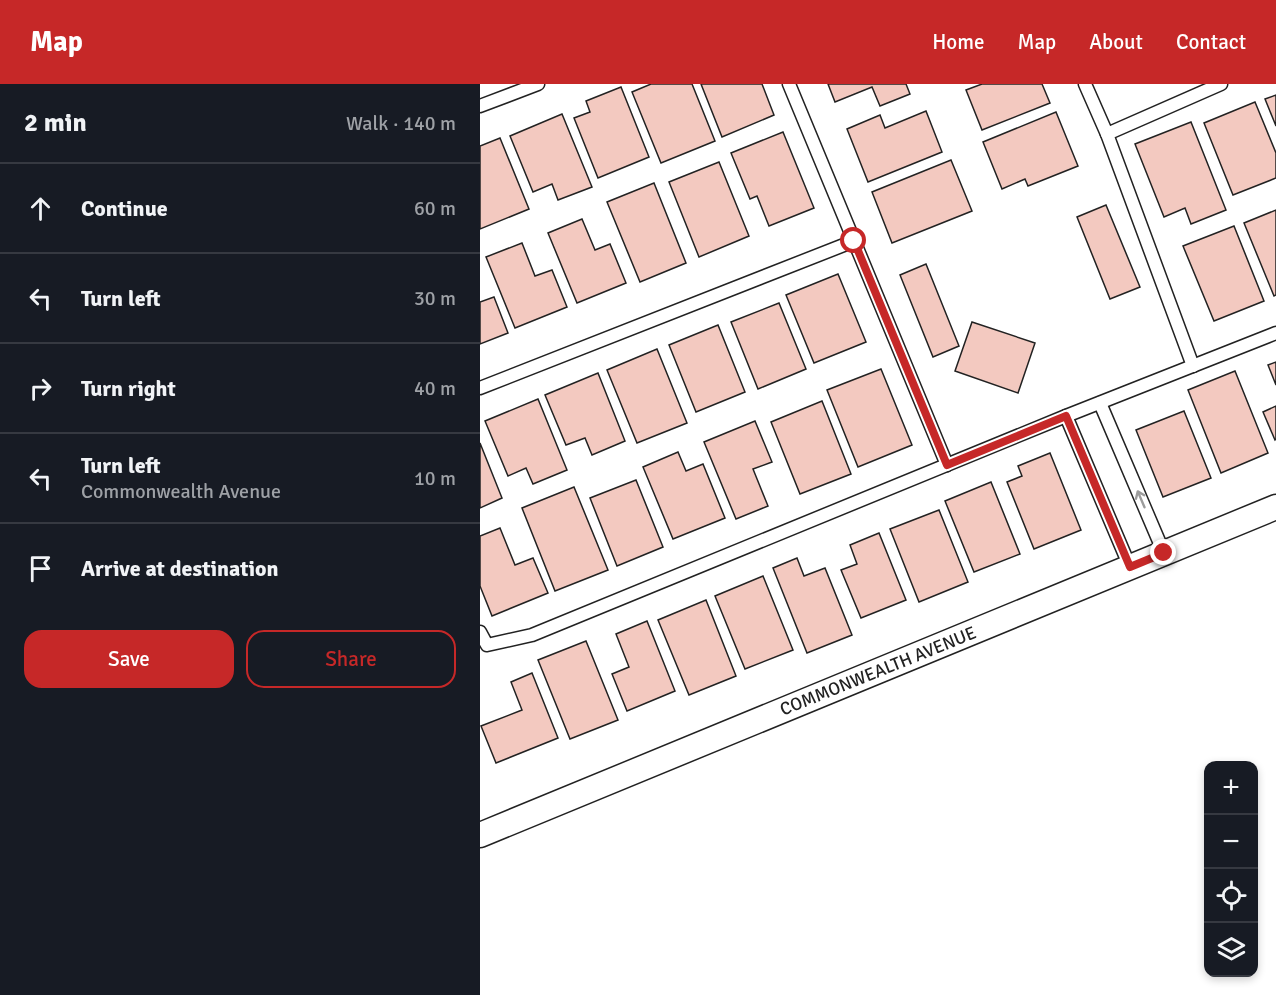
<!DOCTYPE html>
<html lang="en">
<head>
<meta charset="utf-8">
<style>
  body { margin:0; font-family:Signika,sans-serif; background:#20242c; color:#f1f3f6 }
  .controls { position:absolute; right:18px; bottom:18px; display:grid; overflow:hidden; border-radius:12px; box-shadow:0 3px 9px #0003 }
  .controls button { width:54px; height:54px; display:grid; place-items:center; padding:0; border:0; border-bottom:2px solid #363941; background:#171b24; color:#f1f3f6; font:30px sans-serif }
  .stop { position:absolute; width:18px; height:18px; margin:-14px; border:4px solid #c62828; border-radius:50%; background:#fff }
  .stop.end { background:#c62828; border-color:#fff; box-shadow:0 2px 6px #0008 }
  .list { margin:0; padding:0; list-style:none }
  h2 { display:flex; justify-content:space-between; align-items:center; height:78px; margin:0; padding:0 24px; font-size:26px }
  h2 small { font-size:20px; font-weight:400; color:#9ea1a6 }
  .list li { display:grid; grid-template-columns:39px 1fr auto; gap:18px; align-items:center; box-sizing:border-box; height:90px; padding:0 24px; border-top:2px solid #363941 }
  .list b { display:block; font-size:22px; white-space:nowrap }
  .list p { margin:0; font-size:20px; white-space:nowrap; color:#9ea1a6 }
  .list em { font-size:20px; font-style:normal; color:#9ea1a6 }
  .actions { display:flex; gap:12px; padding:18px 24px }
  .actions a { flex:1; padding:14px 0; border:2px solid #c62828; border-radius:18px; text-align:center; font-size:21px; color:#c62828 }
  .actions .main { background:#c62828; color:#fff }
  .icon { flex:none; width:33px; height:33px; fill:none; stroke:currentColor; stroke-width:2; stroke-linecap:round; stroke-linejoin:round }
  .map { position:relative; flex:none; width:796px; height:911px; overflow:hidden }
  header { display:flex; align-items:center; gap:36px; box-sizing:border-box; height:84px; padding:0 30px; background:#c62828; color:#fff }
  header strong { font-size:28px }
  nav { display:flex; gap:33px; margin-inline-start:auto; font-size:21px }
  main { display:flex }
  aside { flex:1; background:#171b24 }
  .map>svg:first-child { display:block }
  .building { fill:#f3c9c0; stroke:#222; stroke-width:1.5 }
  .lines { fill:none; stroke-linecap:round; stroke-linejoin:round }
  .lane-casing { stroke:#222; stroke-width:15 }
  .street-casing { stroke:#222; stroke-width:27 }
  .lane { stroke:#fff; stroke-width:12 }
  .street { stroke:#fff; stroke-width:24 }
  .oneway { stroke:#9c9c9c }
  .route { stroke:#c62828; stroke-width:8 }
  .labels { text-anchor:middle; stroke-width:4.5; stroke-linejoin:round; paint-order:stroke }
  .street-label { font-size:18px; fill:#222; stroke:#fff }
</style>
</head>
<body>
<header>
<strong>Map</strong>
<nav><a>Home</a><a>Map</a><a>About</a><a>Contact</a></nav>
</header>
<main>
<aside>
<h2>2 min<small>Walk · 140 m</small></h2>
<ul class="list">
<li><svg class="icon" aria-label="ahead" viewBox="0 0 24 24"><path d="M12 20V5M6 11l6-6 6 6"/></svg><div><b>Continue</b></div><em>60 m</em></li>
<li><svg class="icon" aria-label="left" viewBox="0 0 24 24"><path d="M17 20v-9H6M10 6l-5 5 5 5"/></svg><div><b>Turn left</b></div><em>30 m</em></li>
<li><svg class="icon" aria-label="right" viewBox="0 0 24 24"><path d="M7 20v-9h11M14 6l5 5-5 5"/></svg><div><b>Turn right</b></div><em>40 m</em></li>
<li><svg class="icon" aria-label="left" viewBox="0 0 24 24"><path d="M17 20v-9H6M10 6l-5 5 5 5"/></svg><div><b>Turn left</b><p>Commonwealth Avenue</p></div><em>10 m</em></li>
<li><svg class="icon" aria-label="arrive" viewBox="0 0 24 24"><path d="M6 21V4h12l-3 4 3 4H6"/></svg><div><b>Arrive at destination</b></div></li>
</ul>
<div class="actions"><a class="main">Save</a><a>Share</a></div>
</aside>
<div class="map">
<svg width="796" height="911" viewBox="0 0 796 911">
  <rect width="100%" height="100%" fill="#fff"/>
  <g class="building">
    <path d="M171,0h41l23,57 -54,22 -29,-71z"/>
    <path d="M221,0h61l12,31 -52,22z"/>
    <path d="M348,0h78l4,10 -30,12 -8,-19 -37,15z"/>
    <path d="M502,0h60l8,19 -68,27 -16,-40z"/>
    <path d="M141,3l28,70 -51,21 -24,-60 16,-6 -4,-11z"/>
    <path d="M796,11v31l-11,-27z"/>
    <path d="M775,18l21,51v25l-43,17 -29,-72z"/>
    <path d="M446,27l16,41 -74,30 -21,-53 33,-14 5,13z"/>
    <path d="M576,28l22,54 -50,20 -3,-7 -23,10 -19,-47z"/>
    <path d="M82,30l30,73 -34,13 -6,-16 -19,8 -23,-56z"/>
    <path d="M711,38l35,88 -35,14 -6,-16 -21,9 -29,-73z"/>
    <path d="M303,48l31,76 -45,18 -12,-30 -7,3 -19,-46z"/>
    <path d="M20,54l29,71 -49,20v-83z"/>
    <path d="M471,76l21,51 -80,32 -20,-51z"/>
    <path d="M239,78l30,74 -50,21 -30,-75z"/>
    <path d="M174,99l32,80 -46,19 -33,-80z"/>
    <path d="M626,121l34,82 -30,12 -33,-82z"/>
    <path d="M796,126v85l-2,1 -30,-73z"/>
    <path d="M102,135l13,31 15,-6 16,39 -49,20 -29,-70z"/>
    <path d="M754,142l30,75 -50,20 -31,-75z"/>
    <path d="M42,159l13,33 17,-6 15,37 -52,21 -29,-71z"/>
    <path d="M446,180l33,82 -26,11 -33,-82z"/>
    <path d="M358,190l28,68 -52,21 -28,-68z"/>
    <path d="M14,213l14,36 -28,11v-42z"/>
    <path d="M299,219l27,66 -48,20 -27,-67z"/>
    <path d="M492,238l63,21 -17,50 -63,-22z"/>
    <path d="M238,241l27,67 -49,20 -27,-67z"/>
    <path d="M177,265l30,74 -50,20 -30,-73z"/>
    <path d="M796,278v23l-8,-20z"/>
    <path d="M401,285l31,76 -54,22 -31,-77z"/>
    <path d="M755,287l33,82 -47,20 -33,-83z"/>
    <path d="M118,289l27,68 -33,14 -7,-17 -19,7 -21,-50z"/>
    <path d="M58,315l29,71 -34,14 -7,-16 -18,8 -23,-55z"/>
    <path d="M342,317l29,73 -51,20 -29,-72z"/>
    <path d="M796,322v33l-1,1 -12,-28z"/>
    <path d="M704,327l27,67 -48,19 -27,-67z"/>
    <path d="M275,337l17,41 -19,7 15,37 -32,13 -32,-77z"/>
    <path d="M0,359l22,55 -22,10z"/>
    <path d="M198,368l8,19 17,-7 22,54 -52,21 -30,-72z"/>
    <path d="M570,369l31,77 -47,19 -27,-67 15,-6 -4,-10z"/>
    <path d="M156,396l27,67 -46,19 -27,-68z"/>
    <path d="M511,398l29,72 -46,18 -29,-71z"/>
    <path d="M94,403l34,83 -53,21 -33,-83z"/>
    <path d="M459,426l29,72 -49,20 -29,-73z"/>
    <path d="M20,444l15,37 18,-7 15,35 -56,23 -12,-30v-50z"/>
    <path d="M399,449l27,67 -45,18 -20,-48 16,-6 -7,-19z"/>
    <path d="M317,474l7,18 21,-8 27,67 -45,18 -34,-85z"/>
    <path d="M283,492l30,74 -48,19 -30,-73z"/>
    <path d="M226,516l30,76 -47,19 -31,-75z"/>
    <path d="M167,537l28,70 -48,20 -15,-37 17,-7 -13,-33z"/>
    <path d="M106,557l32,79 -48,19 -32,-79z"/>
    <path d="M52,589l26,65 -62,25 -15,-37 41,-16 -11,-28z"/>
  </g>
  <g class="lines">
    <g class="lane-casing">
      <g id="lane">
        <path d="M309,0l158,381"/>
        <path d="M605,0l22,50"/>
        <path d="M0,22l58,-22"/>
        <path d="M713,282l-86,-232 114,-50"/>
        <path d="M0,304l374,-147"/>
        <path d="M620,319l64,150"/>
        <path d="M586,332l64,151"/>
        <path d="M0,548l7,13 45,-10 534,-219 210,-83"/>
      </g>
    </g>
    <g class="street-casing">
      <path id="street" d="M0,751l796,-328"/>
    </g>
    <use href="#lane" class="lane"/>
    <use href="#street" class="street"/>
  </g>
  <defs><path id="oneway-shaft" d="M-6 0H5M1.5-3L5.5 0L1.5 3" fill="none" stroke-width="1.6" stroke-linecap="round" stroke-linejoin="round" transform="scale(1.5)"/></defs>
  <use class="oneway" href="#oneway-shaft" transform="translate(661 415) rotate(-113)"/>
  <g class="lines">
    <path class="route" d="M374,157l93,224 119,-49 64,151 34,-14"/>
  </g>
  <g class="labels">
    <g class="street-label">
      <text transform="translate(398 587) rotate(-22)" y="6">COMMONWEALTH AVENUE</text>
    </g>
  </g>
</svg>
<div class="controls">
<button>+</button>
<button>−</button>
<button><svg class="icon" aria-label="locate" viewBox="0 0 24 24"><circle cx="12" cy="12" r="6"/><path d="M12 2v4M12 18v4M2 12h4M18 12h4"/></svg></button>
<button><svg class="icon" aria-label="layers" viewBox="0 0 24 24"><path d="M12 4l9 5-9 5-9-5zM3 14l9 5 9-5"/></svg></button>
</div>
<div class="stop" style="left:374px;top:157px"></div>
<div class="stop end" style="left:684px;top:469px"></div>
</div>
</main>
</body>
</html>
